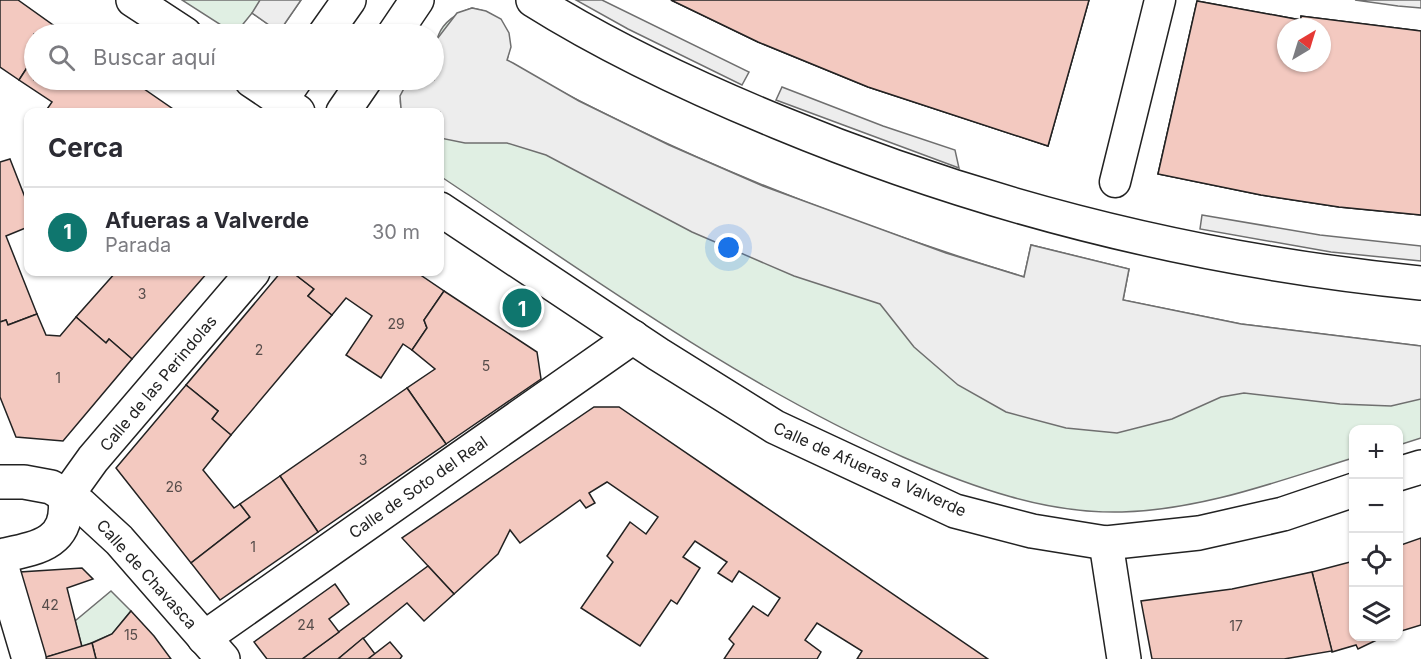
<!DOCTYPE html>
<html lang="es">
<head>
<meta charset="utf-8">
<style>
  body { margin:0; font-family:Inter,sans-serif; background:#f7f7f7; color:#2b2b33 }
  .controls { position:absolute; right:18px; bottom:18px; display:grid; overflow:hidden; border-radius:12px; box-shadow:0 2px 4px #0004 }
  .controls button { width:54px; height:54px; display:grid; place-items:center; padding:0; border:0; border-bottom:2px solid #e1e1e2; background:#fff; color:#2b2b33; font:30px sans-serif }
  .compass { position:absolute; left:1277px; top:18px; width:54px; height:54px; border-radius:50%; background:#fff; box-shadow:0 2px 4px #0004; rotate:38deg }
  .you { position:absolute; left:729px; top:248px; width:21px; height:21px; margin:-15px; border:4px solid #fff; border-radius:50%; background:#1a73e8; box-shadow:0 0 0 9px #1a73e833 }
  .badge { display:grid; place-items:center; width:39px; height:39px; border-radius:50%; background:#0f766e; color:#fff; font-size:20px; font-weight:700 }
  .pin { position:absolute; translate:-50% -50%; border:3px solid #fff; box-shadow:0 2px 6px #0006 }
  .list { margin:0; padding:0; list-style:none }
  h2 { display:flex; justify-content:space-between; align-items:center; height:78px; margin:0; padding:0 24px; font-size:26px }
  h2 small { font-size:20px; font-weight:400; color:#7c7c81 }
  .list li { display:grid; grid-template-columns:39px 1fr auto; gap:18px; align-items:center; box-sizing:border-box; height:90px; padding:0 24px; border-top:2px solid #e1e1e2 }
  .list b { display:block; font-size:22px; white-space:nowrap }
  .list p { margin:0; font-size:20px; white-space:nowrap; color:#7c7c81 }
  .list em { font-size:20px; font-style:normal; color:#7c7c81 }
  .icon { flex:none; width:33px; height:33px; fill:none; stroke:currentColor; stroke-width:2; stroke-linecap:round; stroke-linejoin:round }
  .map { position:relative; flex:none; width:1421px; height:659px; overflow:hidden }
  .search { position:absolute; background:#fff; box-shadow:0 2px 4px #0004; left:24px; top:24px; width:420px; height:66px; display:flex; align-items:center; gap:15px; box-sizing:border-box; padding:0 21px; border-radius:33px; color:#7c7c81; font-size:22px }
  .panel { position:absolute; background:#fff; box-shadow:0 2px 4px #0004; left:24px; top:108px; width:420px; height:168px; border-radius:12px }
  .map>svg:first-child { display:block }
  .green { fill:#e0efe3; stroke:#6f6f6f; stroke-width:1.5 }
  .parking { fill:#ededed; stroke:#6f6f6f; stroke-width:1.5 }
  .building { fill:#f3c9c0; stroke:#222; stroke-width:1.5; fill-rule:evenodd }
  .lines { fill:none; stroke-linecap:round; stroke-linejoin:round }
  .pedestrian-casing { stroke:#222; stroke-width:33 }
  .minor-casing { stroke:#222; stroke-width:36 }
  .tertiary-casing { stroke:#222; stroke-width:36 }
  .pedestrian { stroke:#fff; stroke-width:30 }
  .minor { stroke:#fff; stroke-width:33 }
  .tertiary { stroke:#fff; stroke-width:33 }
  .labels { text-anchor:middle; stroke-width:4.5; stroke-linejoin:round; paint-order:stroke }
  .number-label { font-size:14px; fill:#564c4a }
  .street-label { font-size:16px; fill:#222; stroke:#fff }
</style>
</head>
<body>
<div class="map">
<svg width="1421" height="659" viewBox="0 0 1421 659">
  <rect width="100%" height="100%" fill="#fff"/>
  <g class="green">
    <path d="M182,0h119l-22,32 -27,-19 -17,21z"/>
    <path d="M472,8c28,5 44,23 35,52 39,25 82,46 125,67 126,61 258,109 392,150l7,-32 98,24 -6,31 118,24 180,22v92l-22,7 -1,-15h-44l-1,28c-75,23 -151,52 -231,54 -76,2 -150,-25 -219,-55 -166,-74 -313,-181 -463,-281v-64h-36c-8,-10 -1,-22 5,-32h25c0,-36 -1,-59 38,-72z"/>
    <path d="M111,591l20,20 -19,23 -30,13 -7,-26z"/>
  </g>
  <g class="parking">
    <path d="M260,0h41l-22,32 -27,-19z"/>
    <path d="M576,0h26l147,72 -7,13 -114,-56z"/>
    <path d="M1355,0h66v8l-23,-2z"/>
    <path d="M472,8l14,3 15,8 8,14 2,14 -4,13 6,3 66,38 90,44 94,41 183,67 78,24 7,-32 98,24 -6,31 118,24 180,22v53l-30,7 -51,-2 -96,-11 -23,4 -49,22 -55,14 -51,-5 -60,-16 -48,-27 -44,-38 -34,-43 -86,-28 -102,-44 -146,-77 -39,-12h-42l-25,-5v-26h-36l-3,-4 -1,-12 7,-13 2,-3h25v-37l23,-30z"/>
    <path d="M782,87l101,39 72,24 4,18 -183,-68z"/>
    <path d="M1202,215l118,20 101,11v15l-90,-9 -131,-23z"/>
  </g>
  <g class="building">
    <path d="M0,0h18l35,25 -7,9h-12v23l-15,23 -19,-13z"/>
    <path d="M671,0h155l-1,2 56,22 9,-24h199l-41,146 -180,-59 -110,-45zM930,6l64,21 -13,32 -64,-21z"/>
    <path d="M671,0h418l-41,146 -180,-59 -110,-45z"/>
    <path d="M1197,1l104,19v-4l120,15v80l-47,-3v9l5,6 -2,16 -6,5v10l50,4v57l-82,-8 -78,-12 -103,-21zM1286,27h36v36h-36zM1270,96l51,4 -3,45 -51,-3 -1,-10 7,-5 1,-16 -6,-6z"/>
    <path d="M1197,1l104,19v-4l120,15v184l-82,-8 -78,-12 -103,-21zM1286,27h36v36h-36z"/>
    <path d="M53,25l14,9h-21z"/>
    <path d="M34,57v23h97l42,29 -2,3h-126l7,-10 -33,-22z"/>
    <path d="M10,159l18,46v22l-22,9 31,78 -29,11 -2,-5 -6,2v-160z"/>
    <path d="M116,272h92l-76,87 -23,-20 -3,4 -30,-26z"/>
    <path d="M281,272h11l22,17 -6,7 24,19 -101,120 -19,-16 6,-8 -32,-26z"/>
    <path d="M292,272h124l28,19 -20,29 3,8 -15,22 -9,-6 -22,34 -35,-23 26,-39 -26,-18 -14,17 -24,-19 6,-7z"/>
    <path d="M444,291l93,61 4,27 -95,65 -39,-56 28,-19 -23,-19 15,-22 -3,-8z"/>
    <path d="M37,314l9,21 14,1 16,-19 30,26 3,-4 23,20 -69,82 -47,-4 -16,-40v-75l6,-2 2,5z"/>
    <path d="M186,385l32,26 -6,8 19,16 -28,35 31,38 6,-4 10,13 -59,46 -75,-95z"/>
    <path d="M407,388l39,56 -128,88 -38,-56z"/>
    <path d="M594,407h25l369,252h-131l5,-8 -45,-28 -12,17 16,12 -4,7h-93l10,-15 -5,-5 24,-33 15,10 12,-18 -41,-27 -7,11 -14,-9 9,-11 -32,-21 -12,16 17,11 -23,36 -6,-4 -31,46 -59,-38 32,-46 -6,-6 23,-34 16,12 12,-17 -51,-35 -18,11 6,10 -9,5 -6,-8 -60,43 -10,-13 -12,24 -44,40 -52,-56z"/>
    <path d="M280,476l38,56 -98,68 -29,-37 59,-46 -10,-13z"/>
    <path d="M1421,538v87l-23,7v-86z"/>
    <path d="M1354,561v75h31l-27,13 -2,-4 -24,7 -20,-80z"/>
    <path d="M428,566l26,28 -30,27 -17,-18 -69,56h-36z"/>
    <path d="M82,568l11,11 -26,9 15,59 -39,11 -23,-86z"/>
    <path d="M1312,572l20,79 -48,8h-132l-11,-58 91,-12z"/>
    <path d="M335,584l14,20 -20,15 10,13 -37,27h-35l-13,-17z"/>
    <path d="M131,611l23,25 17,23h-75l-4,-16 20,-9z"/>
    <path d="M363,638l12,16 -7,5h-30z"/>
    <path d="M390,642l12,14 -2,3h-32z"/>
    <path d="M92,643l4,16h-53v-1z"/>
  </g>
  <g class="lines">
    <g class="pedestrian-casing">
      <path id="pedestrian" d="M1115,182l45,-182"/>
    </g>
    <g class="minor-casing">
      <g id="minor">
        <path d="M325,34l24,-34"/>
        <path d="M394,34l23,-34"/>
        <path d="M281,100l14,-20"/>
        <path d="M343,112l22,-32"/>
        <path d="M0,482h24l27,5 30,18 38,35 104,119"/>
        <path d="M65,498l28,-39 160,-187"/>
        <path d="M1106,543l18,116"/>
        <path d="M0,556c37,-8 70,-12 65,-58"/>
        <path d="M0,561l29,98"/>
        <path d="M204,638l429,-301"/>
      </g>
    </g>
    <g class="tertiary-casing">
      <g id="tertiary">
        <path d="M133,0l52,34"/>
        <path d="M533,0c78,49 160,87 245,122 205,85 422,139 643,161"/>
        <path d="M251,80l47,32"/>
        <path d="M440,209l218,145 117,73 180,84 77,20 74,12 93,-10 84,-19 71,-24"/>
        <path d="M1398,474l23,-7"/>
      </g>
    </g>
    <use href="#pedestrian" class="pedestrian"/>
    <use href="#minor" class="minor"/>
    <use href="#tertiary" class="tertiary"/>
  </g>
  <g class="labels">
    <g class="number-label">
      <text x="142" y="299">3</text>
      <text x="396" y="329">29</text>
      <text x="259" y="355">2</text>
      <text x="486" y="371">5</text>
      <text x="58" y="383">1</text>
      <text x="363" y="465">3</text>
      <text x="174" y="492">26</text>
      <text x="253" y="552">1</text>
      <text x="50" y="610">42</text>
      <text x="306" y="630">24</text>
      <text x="1236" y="631">17</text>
      <text x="131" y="640">15</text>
    </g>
    <g class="street-label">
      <text transform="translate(158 383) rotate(-50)" y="6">Calle de las Perindolas</text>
      <text transform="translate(870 469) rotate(24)" y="6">Calle de Afueras a Valverde</text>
      <text transform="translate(418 487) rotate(-35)" y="6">Calle de Soto del Real</text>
      <text transform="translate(147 574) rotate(48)" y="6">Calle de Chavasca</text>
    </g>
  </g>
</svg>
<div class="controls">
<button>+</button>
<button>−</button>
<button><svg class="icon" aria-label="locate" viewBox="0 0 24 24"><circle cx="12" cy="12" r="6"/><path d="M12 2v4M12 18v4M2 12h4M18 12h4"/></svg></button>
<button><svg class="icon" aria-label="layers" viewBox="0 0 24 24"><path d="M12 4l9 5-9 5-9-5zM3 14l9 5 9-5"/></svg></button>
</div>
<svg class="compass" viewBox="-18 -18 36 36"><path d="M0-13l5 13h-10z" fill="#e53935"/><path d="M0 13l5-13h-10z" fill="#7c7c81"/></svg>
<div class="you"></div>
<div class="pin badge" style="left:522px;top:308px">1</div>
<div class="search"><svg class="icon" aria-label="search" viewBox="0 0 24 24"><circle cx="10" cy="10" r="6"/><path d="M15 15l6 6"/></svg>Buscar aquí</div>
<section class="panel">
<h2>Cerca<small></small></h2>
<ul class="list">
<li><span class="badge">1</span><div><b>Afueras a Valverde</b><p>Parada</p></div><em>30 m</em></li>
</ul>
</section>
</div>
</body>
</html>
